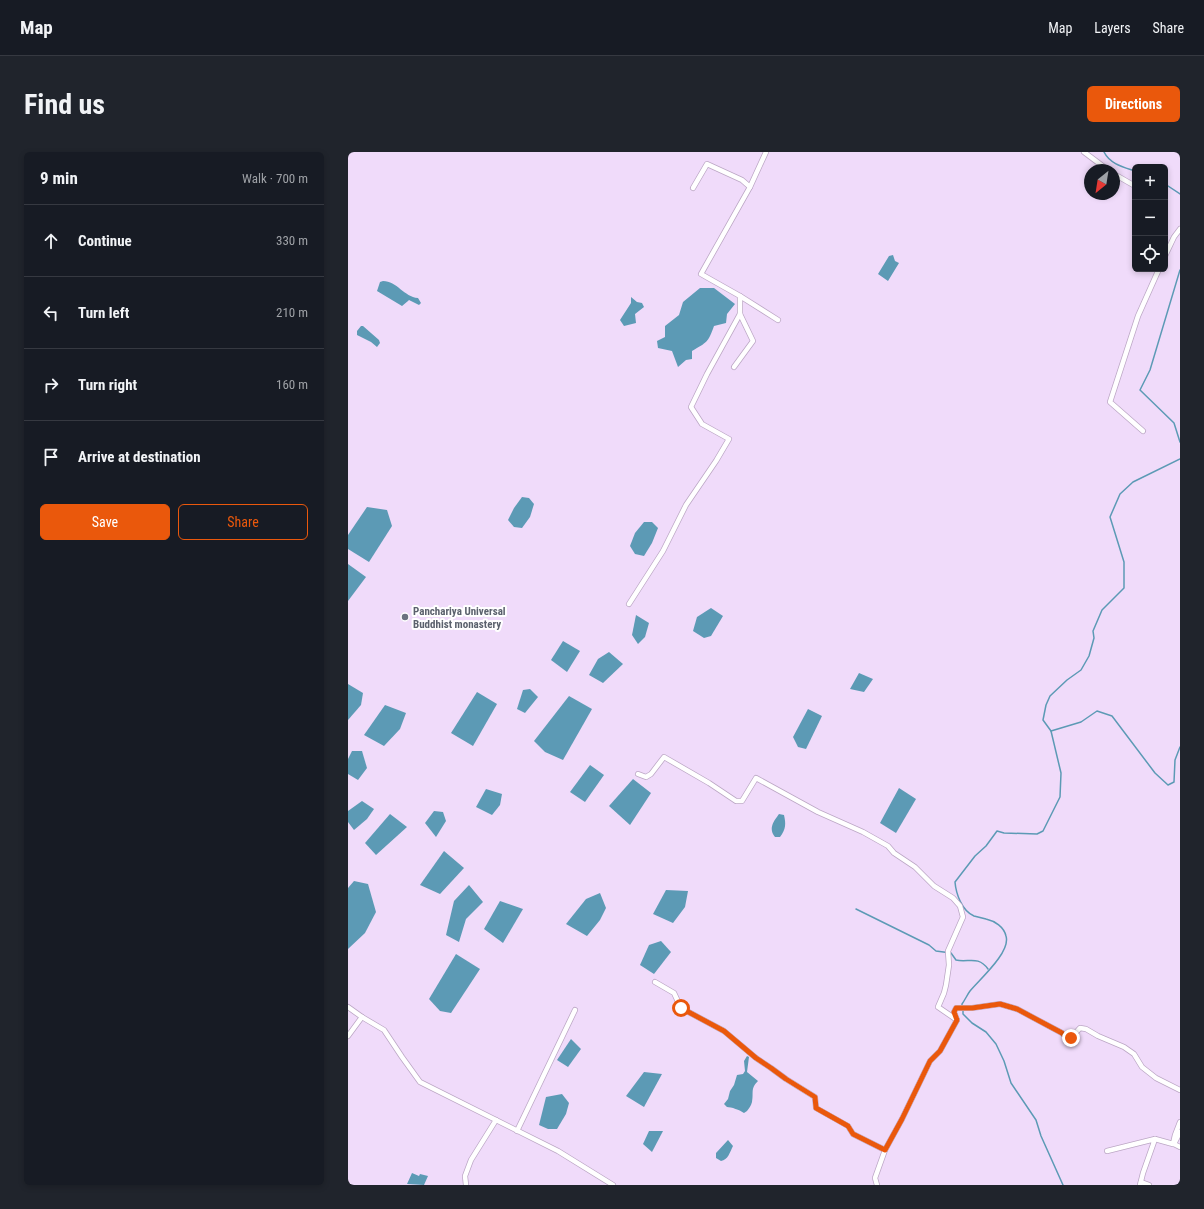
<!DOCTYPE html>
<html lang="en">
<head>
<meta charset="utf-8">
<style>
  body { margin:0; font-family:"Roboto Condensed",sans-serif; background:#20242c; color:#f1f3f6 }
  .controls { position:absolute; right:12px; top:12px; display:grid; overflow:hidden; border-radius:6px; box-shadow:0 2px 6px #0003 }
  .controls button { width:36px; height:36px; display:grid; place-items:center; padding:0; border:0; border-bottom:1px solid #363941; background:#171b24; color:#f1f3f6; font:20px sans-serif }
  .compass { position:absolute; left:736px; top:12px; width:36px; height:36px; border-radius:50%; background:#171b24; box-shadow:0 2px 6px #0003; rotate:210deg }
  .stop { position:absolute; width:12px; height:12px; margin:-9px; border:3px solid #ea580c; border-radius:50%; background:#fff }
  .stop.end { background:#ea580c; border-color:#fff; box-shadow:0 1px 4px #0008 }
  .list { margin:0; padding:0; list-style:none }
  h2 { display:flex; justify-content:space-between; align-items:center; height:52px; margin:0; padding:0 16px; font-size:17px }
  h2 small { font-size:13px; font-weight:400; color:#9ea1a6 }
  .list li { display:grid; grid-template-columns:26px 1fr auto; gap:12px; align-items:center; box-sizing:border-box; height:72px; padding:0 16px; border-top:1px solid #363941 }
  .list b { display:block; font-size:15px; white-space:nowrap }
  .list em { font-size:13px; font-style:normal; color:#9ea1a6 }
  .actions { display:flex; gap:8px; padding:12px 16px }
  .actions a { flex:1; padding:9px 0; border:1px solid #ea580c; border-radius:6px; text-align:center; font-size:14px; color:#ea580c }
  .actions .main { background:#ea580c; color:#fff }
  .icon { flex:none; width:22px; height:22px; fill:none; stroke:currentColor; stroke-width:2; stroke-linecap:round; stroke-linejoin:round }
  .map { position:relative; flex:none; width:832px; height:1033px; overflow:hidden; border-radius:6px }
  header { display:flex; align-items:center; gap:24px; box-sizing:border-box; height:56px; padding:0 20px; background:#171b24; border-bottom:1px solid #363941 }
  header strong { font-size:19px }
  nav { display:flex; gap:22px; margin-inline-start:auto; font-size:14px }
  .intro { display:flex; align-items:center; justify-content:space-between; box-sizing:border-box; height:96px; padding:0 24px }
  h1 { margin:0; font-size:28px }
  .button { padding:10px 18px; border-radius:6px; background:#ea580c; color:#fff; font-size:14px; font-weight:700 }
  main { display:flex; gap:24px; padding:0 24px }
  aside { flex:1; background:#171b24; border-radius:6px; box-shadow:0 2px 6px #0003 }
  .map>svg:first-child { display:block }
  .water { fill:#5c9ab5 }
  .lines { fill:none; stroke-linecap:round; stroke-linejoin:round }
  .stream { stroke:#5c9ab5; stroke-width:1.5 }
  .street-casing { stroke:#bca7c5; stroke-width:6 }
  .street { stroke:#fff; stroke-width:4.5 }
  .route { stroke:#ea580c; stroke-width:5 }
  .worship-dot { fill:#6b7280; stroke:#fff; stroke-width:1.5 }
  .labels { text-anchor:middle; stroke-width:4; stroke-linejoin:round; paint-order:stroke }
  .worship-label { font-size:11px; font-weight:bold; fill:#5b616d; stroke:#fff; text-anchor:start }
</style>
</head>
<body>
<header>
<strong>Map</strong>
<nav><a>Map</a><a>Layers</a><a>Share</a></nav>
</header>
<div class="intro"><h1>Find us</h1><a class="button">Directions</a></div>
<main>
<aside>
<h2>9 min<small>Walk · 700 m</small></h2>
<ul class="list">
<li><svg class="icon" aria-label="ahead" viewBox="0 0 24 24"><path d="M12 20V5M6 11l6-6 6 6"/></svg><div><b>Continue</b></div><em>330 m</em></li>
<li><svg class="icon" aria-label="left" viewBox="0 0 24 24"><path d="M17 20v-9H6M10 6l-5 5 5 5"/></svg><div><b>Turn left</b></div><em>210 m</em></li>
<li><svg class="icon" aria-label="right" viewBox="0 0 24 24"><path d="M7 20v-9h11M14 6l5 5-5 5"/></svg><div><b>Turn right</b></div><em>160 m</em></li>
<li><svg class="icon" aria-label="arrive" viewBox="0 0 24 24"><path d="M6 21V4h12l-3 4 3 4H6"/></svg><div><b>Arrive at destination</b></div></li>
</ul>
<div class="actions"><a class="main">Save</a><a>Share</a></div>
</aside>
<div class="map">
<svg width="832" height="1033" viewBox="0 0 832 1033">
  <rect width="100%" height="100%" fill="#f0dbfa"/>
  <g class="water">
    <path d="M545,103l2,6 4,2 -11,18 -10,-7 11,-18z"/>
    <path d="M35,129c14,0 21,16 35,17l3,5 -2,2 -10,-5 -1,1 -6,5 -25,-15 3,-9z"/>
    <path d="M352,136h14l21,16 -8,10 -1,9 -12,3c-6,17 -7,16 -22,25v8l-6,1 -8,7 -6,-16 -14,-3 -1,-7 8,-4v-11l14,-11 4,-13z"/>
    <path d="M283,145l6,5 5,1 2,4 -9,7 1,9 -12,3 -4,-6 11,-17z"/>
    <path d="M13,174h2l16,14 1,3 -3,4 -6,-5 -14,-7v-4z"/>
    <path d="M174,345l7,1 5,6 -4,13 -8,11 -8,-1 -6,-7 6,-12z"/>
    <path d="M19,355l20,3 5,16 -23,36 -21,-13v-14z"/>
    <path d="M296,370h8l6,6 -6,15 -8,13 -9,-2 -5,-8 5,-13z"/>
    <path d="M0,412l18,13 -18,24z"/>
    <path d="M363,456l12,8 -12,20 -7,2 -11,-7 4,-14z"/>
    <path d="M288,463l13,8 -4,14 -7,7 -6,-9z"/>
    <path d="M215,489l17,10 -13,21 -16,-12z"/>
    <path d="M261,500l14,12 -20,19 -14,-8 9,-16z"/>
    <path d="M511,521l14,6 -9,13 -14,-3z"/>
    <path d="M0,532l15,9 -2,12 -13,15z"/>
    <path d="M182,537l8,8 -13,16 -8,-4 6,-19z"/>
    <path d="M129,540l20,12 -24,42 -22,-13z"/>
    <path d="M221,544l23,13 -29,51 -18,-8 -11,-11z"/>
    <path d="M37,553l21,8 -6,16 -16,17 -20,-11z"/>
    <path d="M460,557l14,7 -16,33 -8,-2 -5,-10z"/>
    <path d="M4,599h10l5,17 -9,12 -10,-6v-15z"/>
    <path d="M242,613l14,10 -19,27 -15,-10z"/>
    <path d="M285,627l18,14 -21,32 -21,-19z"/>
    <path d="M551,636l17,11 -20,34 -16,-10z"/>
    <path d="M138,637l16,5 -2,11 -8,10 -16,-8z"/>
    <path d="M14,649l12,8 -7,10 -13,11 -6,-8v-11z"/>
    <path d="M86,659l9,1 3,9 -10,16 -11,-14z"/>
    <path d="M42,662l17,13 -31,28 -11,-12z"/>
    <path d="M431,662l5,1c2,9 2,14 -4,22h-5c-7,-9 -1,-16 4,-23z"/>
    <path d="M96,699l20,17 -24,26 -20,-9z"/>
    <path d="M6,729l14,3 8,28 -11,21 -17,16v-61z"/>
    <path d="M121,733l14,17 -17,17 -7,23 -13,-7 8,-34z"/>
    <path d="M318,738l22,1 -3,16 -12,16 -20,-9z"/>
    <path d="M252,741l6,15 -6,12 -13,16 -21,-12 20,-25z"/>
    <path d="M152,749l23,8 -20,34 -19,-14z"/>
    <path d="M313,789l10,11 -17,22 -14,-9 9,-20z"/>
    <path d="M108,802l24,15 -29,44 -11,-2 -11,-12z"/>
    <path d="M223,887l10,10 -13,18 -11,-7z"/>
    <path d="M399,904l2,1 -2,15 11,9c-8,8 -4,11 -6,21 -1,4 -3,6 -5,9l-3,2c-4,-3 -13,-6 -17,-6l-3,-3 4,-5 2,-8 4,-6 3,-10 6,-1 2,-3 -1,-10z"/>
    <path d="M296,920l18,2 -18,33 -18,-11z"/>
    <path d="M214,942l7,9 -3,11 -9,15h-9l-9,-4 7,-28z"/>
    <path d="M301,979h14l-11,21 -9,-8z"/>
    <path d="M380,988l5,6c-3,6 -5,14 -12,15l-5,-3v-5z"/>
    <path d="M64,1021l7,3 1,-2 8,2 -4,9 -17,-1z"/>
  </g>
  <g class="lines">
    <g class="stream">
      <path d="M756,0c6,12 19,15 31,19"/>
      <path d="M817,32l15,10"/>
      <path d="M832,118l-30,100 -10,20 34,33 6,19"/>
      <path d="M703,579l30,-9 16,-11 15,5 43,57 13,12 6,-3 1,-22 5,-13"/>
      <path d="M508,757l73,36 7,6 15,2 5,7c12,3 22,-5 32,9"/>
      <path d="M614,854v-2c3,-4 5,-9 8,-13 10,-12 41,-39 36,-55 -2,-9 -11,-15 -20,-17 -4,-1 -8,-2 -12,-3 -12,-5 -18,-22 -19,-34l20,-26 11,-10 11,-15 7,2 33,1 6,-3 17,-34 1,-24 -10,-42 -8,-11 3,-15 4,-9 17,-16 14,-10 8,-14 5,-18 -1,-7 9,-21 22,-22v-26l-14,-45 10,-23 13,-12 47,-23"/>
      <path d="M615,858v4l9,9 14,9 10,12 8,17 7,22 25,37 5,16 22,49"/>
    </g>
    <g class="street-casing">
      <g id="street">
        <path d="M736,0l24,18"/>
        <path d="M766,22l21,12"/>
        <path d="M345,36l14,-24 35,16 8,7"/>
        <path d="M817,104l9,-19 6,-8"/>
        <path d="M392,144l38,24"/>
        <path d="M386,215l19,-26 -13,-27"/>
        <path d="M795,279l-33,-29 28,-86 21,-47"/>
        <path d="M281,452l34,-53 23,-46 30,-44 13,-22 -27,-15 -11,-17 16,-33 33,-60v-18l-39,-22 49,-87 16,-35"/>
        <path d="M290,622l8,3 5,-3 13,-17 45,26 27,18h6l14,-23 62,34 45,20 25,14 6,7 21,14 19,19 19,12 7,8 3,11 -15,34 1,14 -3,20 -2,8 -6,14 19,13 -17,31 -10,10 -28,58 -17,31 -10,28 2,7"/>
        <path d="M307,830l19,11 7,15 43,23 32,27 15,10 15,11 29,18 1,11 32,18 5,8 32,16"/>
        <path d="M0,855l14,10 22,13 18,27 18,25 138,69 55,34"/>
        <path d="M609,868l-3,-8 2,-4h16l28,-4 17,5 45,24 5,5h4l9,-10 6,1 12,7 26,11 10,7 8,13 14,11 24,12"/>
        <path d="M0,884l14,-19"/>
        <path d="M169,979l58,-121"/>
        <path d="M832,980l-6,12 6,3"/>
        <path d="M807,987l18,5 2,-9 5,-13"/>
        <path d="M759,999l48,-12 -12,34 -3,12"/>
        <path d="M793,1030l8,3"/>
        <path d="M118,1033l-1,-9 6,-16 25,-40"/>
      </g>
    </g>
    <use href="#street" class="street"/>
  </g>
  <g class="lines">
    <path class="route" d="M333,856l43,23 32,27 15,10 15,11 29,18 1,11 32,18 5,8 32,16 17,-31 28,-58 10,-10 17,-31 -3,-8 2,-4h16l28,-4 17,5 45,24 5,5h4"/>
  </g>
  <circle class="worship-dot" cx="57" cy="465" r="4"/>
  <g class="labels">
    <g class="worship-label">
      <text x="65" y="463">Panchariya Universal<tspan x="65" dy="13">Buddhist monastery</tspan></text>
    </g>
  </g>
</svg>
<div class="controls">
<button>+</button>
<button>−</button>
<button><svg class="icon" aria-label="locate" viewBox="0 0 24 24"><circle cx="12" cy="12" r="6"/><path d="M12 2v4M12 18v4M2 12h4M18 12h4"/></svg></button>
</div>
<svg class="compass" viewBox="-18 -18 36 36"><path d="M0-13l5 13h-10z" fill="#e53935"/><path d="M0 13l5-13h-10z" fill="#9ea1a6"/></svg>
<div class="stop" style="left:333px;top:856px"></div>
<div class="stop end" style="left:723px;top:886px"></div>
</div>
</main>
</body>
</html>
